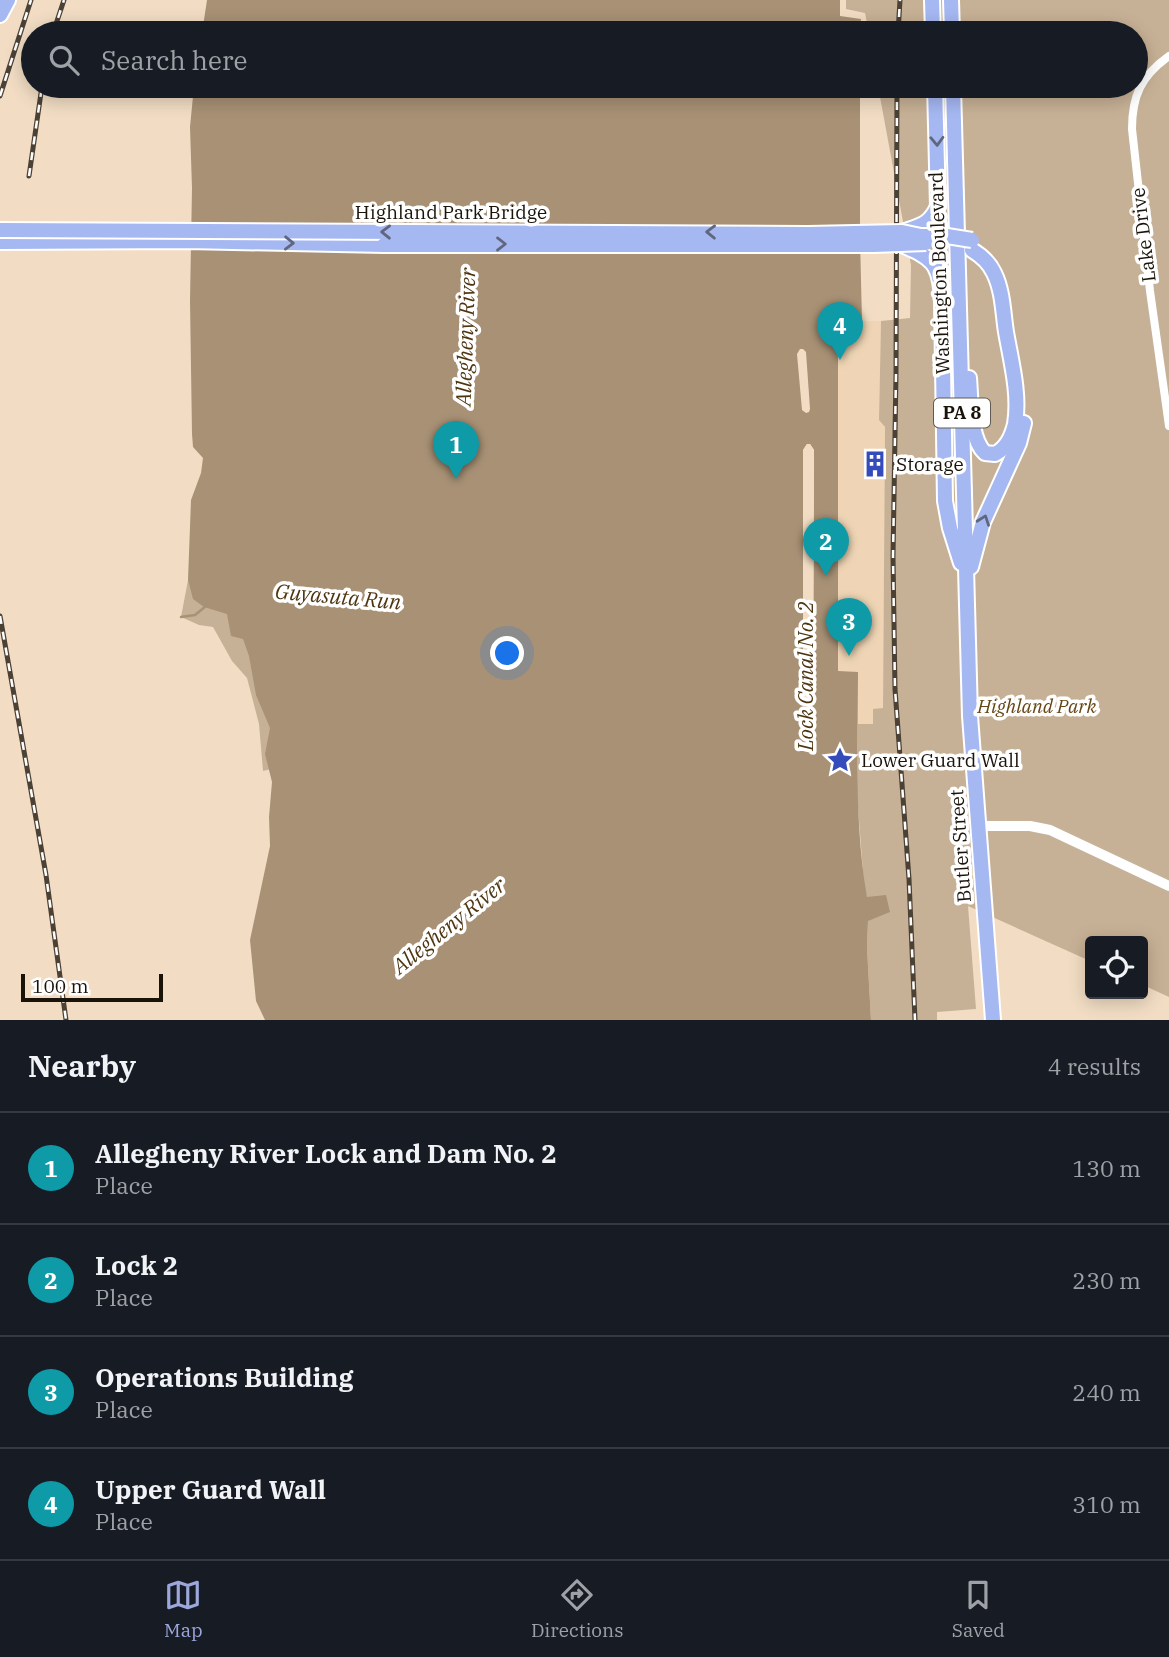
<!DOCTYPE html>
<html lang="en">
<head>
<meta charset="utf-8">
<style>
  body { margin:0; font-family:"IBM Plex Serif",serif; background:#242831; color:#f1f3f6 }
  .controls { position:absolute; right:21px; bottom:21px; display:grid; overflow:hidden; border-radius:7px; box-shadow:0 4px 18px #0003 }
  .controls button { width:63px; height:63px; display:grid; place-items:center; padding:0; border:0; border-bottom:2px solid #363941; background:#171b24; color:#f1f3f6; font:35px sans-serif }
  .scale { position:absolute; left:21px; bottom:18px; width:142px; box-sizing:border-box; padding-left:7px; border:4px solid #1a130a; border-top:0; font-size:19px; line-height:24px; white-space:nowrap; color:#1a130a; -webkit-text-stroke:5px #fff; paint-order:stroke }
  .you { position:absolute; left:508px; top:654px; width:24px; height:24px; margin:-18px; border:5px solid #fff; border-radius:50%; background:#1a73e8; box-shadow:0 0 0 10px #1a73e833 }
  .badge { display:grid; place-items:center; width:46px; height:46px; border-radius:50%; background:#9ca7dc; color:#fff; font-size:23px; font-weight:700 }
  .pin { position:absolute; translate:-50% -58px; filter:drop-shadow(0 2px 4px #0008) }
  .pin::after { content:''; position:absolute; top:37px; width:24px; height:21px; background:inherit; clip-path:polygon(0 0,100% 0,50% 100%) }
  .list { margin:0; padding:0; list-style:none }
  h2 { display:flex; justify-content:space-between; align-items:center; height:91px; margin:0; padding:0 28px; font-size:30px }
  h2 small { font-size:23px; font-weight:400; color:#9ea1a6 }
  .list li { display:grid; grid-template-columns:46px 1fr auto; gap:21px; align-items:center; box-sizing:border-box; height:112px; padding:0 28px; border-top:2px solid #363941 }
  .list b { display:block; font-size:26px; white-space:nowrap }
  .list p { margin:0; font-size:23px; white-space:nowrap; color:#9ea1a6 }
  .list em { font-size:23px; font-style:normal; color:#9ea1a6 }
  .icon { flex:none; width:38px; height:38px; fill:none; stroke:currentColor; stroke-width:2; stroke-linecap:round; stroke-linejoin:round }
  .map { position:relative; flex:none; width:1169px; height:1020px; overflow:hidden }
  .search { position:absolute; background:#171b24; box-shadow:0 4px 18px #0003; left:21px; right:21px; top:21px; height:77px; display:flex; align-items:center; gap:18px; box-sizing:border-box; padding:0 24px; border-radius:38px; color:#9ea1a6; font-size:26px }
  .sheet { height:539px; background:#171b24 }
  nav { display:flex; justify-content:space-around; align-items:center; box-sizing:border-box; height:98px; border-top:2px solid #363941; background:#171b24; font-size:19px; color:#9ea1a6 }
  nav a { display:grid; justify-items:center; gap:4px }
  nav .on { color:#9ca7dc }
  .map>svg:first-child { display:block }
  .built { fill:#efd5b5 }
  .green { fill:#c7b196 }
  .water { fill:#a89175; fill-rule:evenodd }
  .pier { fill:#f2ddc4; fill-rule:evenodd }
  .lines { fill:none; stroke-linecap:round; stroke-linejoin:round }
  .stream { stroke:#a89175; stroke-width:2.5 }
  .minor-casing { stroke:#c5b299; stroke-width:11 }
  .secondary-casing { stroke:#c5b299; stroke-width:14 }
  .trunk-casing { stroke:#fff; stroke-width:18 }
  .minor { stroke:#fff; stroke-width:8 }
  .secondary { stroke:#fff; stroke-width:10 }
  .trunk { stroke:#a6b8f2; stroke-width:14 }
  .rail-casing { stroke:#4c4135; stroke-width:5 }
  .rail { stroke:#fff; stroke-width:2.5; stroke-dasharray:8; stroke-linecap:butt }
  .trunk-bridge-casing { stroke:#fff; stroke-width:18; stroke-linecap:butt }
  .trunk-bridge { stroke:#a6b8f2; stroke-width:14 }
  .oneway { stroke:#60667e }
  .labels { text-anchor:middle; stroke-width:7; stroke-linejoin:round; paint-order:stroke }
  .shield { fill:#fff; stroke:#5f5a54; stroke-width:2 }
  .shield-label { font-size:18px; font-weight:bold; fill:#1a130a }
  .street-label { font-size:19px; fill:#1a130a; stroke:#fff }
  .poi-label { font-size:19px; fill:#1a130a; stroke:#fff; text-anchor:start }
  .park-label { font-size:19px; font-style:italic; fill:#674615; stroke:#fff }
  .water-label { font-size:21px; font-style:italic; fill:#4e3511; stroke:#fff }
</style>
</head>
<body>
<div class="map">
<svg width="1169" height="1020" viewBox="0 0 1169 1020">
  <rect width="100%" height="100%" fill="#f2ddc4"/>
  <path class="built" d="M837,310l18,23 7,-12h19l-2,98 6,8 -2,282 -9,15h-16v-52h-13l-8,164z"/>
  <g class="green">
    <path d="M846,0h323v997l-26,-12v-44h-53v20l-122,-55 8,103 -39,3v8h-66l-4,-72 1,-27 18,-25 -19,2 -3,-14 -7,-89 1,-71h15v-15l10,-1 2,-281 -6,-7 2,-99 29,-3 1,-53 -33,-179h258v-53h-267l-4,-20 -19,-4z"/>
    <path d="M188,580l25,12 55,49 7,127 -12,3 -4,-47 -12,-46 -15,-17 -19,-34 -14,-2 -18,-8z"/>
  </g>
  <g class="water">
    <path d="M207,0h633v16l21,3 -1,14h-658z"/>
    <path d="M194,86h666v153l2,82 -7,12 -17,1v337l20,1c0,75 -4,151 9,225l19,-2 4,17 -22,9 -1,27 4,72h-606l-9,-19 -6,-61 20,-94 -1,-29 3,-35 -7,-28 5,-26 -14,-33 -7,-39 -6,-17 -12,-3 -4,-22 -23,-7 -11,-8 -5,-19 3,-80 10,-27 2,-15 -10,-11 -1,-13 -2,-133 2,-113 -2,-61zM807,444h3l4,6 -1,253h-10v-253z"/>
  </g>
  <g class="pier">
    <path d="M800,349h3l3,3 4,57 -1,3 -3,1 -4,-3 -5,-56z"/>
    <path d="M807,444h3l4,6 -1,254h-10v-254zM808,448l2,3 -1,249h-3l1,-249z"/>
  </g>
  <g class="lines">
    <path class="stream" d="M181,617l14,-2 11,-9"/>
    <g class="minor-casing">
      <path id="minor" d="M1169,56c-28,20 -37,40 -37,73l18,162 19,135"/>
    </g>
    <g class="secondary-casing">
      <path id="secondary" d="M978,826h52l20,4 119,56"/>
    </g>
    <g class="trunk-casing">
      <g id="trunk">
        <path d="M932,0l1,33"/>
        <path d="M951,0l1,33"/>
        <path d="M0,15l8,-15"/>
        <path d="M953,86l17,630 23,304"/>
        <path d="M902,232c18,-6 28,-7 36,-26l-3,-120"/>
        <path d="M0,242l187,-1 197,4"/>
        <path d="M900,244c32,14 40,18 42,55l3,202 5,27 11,35"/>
        <path d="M969,378c2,21 0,60 16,75l10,1c12,-6 17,-17 20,-30 5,-30 -4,-63 -9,-92 -3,-19 -3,-41 -12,-59 -5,-11 -12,-17 -22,-23"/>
        <path d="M971,567l12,-45 36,-79 5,-20"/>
      </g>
    </g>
    <use href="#minor" class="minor"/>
    <use href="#secondary" class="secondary"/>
    <use href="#trunk" class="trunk"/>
    <g class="rail-casing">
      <g id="rail">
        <path d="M53,33l11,-33"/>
        <path d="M898,33l2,-33"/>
        <path d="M897,86l-1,288 -3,183 2,132 14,190 6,141"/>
        <path d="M0,96l31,-96"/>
        <path d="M29,176l13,-90"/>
        <path d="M0,616l46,259 20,145"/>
      </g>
    </g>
    <use href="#rail" class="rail"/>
    <g class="trunk-bridge-casing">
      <g id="trunk-bridge">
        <path d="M0,230l808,4 94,-2 19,4h26l25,4"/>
        <path d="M384,245h490l52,-2"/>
      </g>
    </g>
    <use href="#trunk-bridge" class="trunk-bridge"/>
  </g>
  <defs><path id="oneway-chevron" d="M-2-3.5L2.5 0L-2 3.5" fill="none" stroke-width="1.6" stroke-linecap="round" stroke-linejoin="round" transform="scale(1.75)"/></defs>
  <g class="oneway">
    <use href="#oneway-chevron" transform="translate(937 141) rotate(88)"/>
    <use href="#oneway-chevron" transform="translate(386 232) rotate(-179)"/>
    <use href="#oneway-chevron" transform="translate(711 232) rotate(-179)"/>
    <use href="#oneway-chevron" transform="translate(289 243) rotate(1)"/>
    <use href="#oneway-chevron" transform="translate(501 244)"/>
    <use href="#oneway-chevron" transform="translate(984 520) rotate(-70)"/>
  </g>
  <defs>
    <g id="building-bare" transform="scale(2.1)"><path d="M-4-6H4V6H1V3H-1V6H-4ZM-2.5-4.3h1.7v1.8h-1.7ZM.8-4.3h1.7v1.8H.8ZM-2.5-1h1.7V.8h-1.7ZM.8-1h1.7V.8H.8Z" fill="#344bbc" stroke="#fff" stroke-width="2.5" paint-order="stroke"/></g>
    <g id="sight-bare" transform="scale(2.1)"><path d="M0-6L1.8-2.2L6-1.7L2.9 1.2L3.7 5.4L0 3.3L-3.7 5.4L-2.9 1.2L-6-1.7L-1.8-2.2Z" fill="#344bbc" stroke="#fff" stroke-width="2.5" paint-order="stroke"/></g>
  </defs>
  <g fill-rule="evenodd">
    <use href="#building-bare" x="875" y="464"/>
    <use href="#sight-bare" x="840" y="760"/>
  </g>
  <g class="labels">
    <rect class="shield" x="934" y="398.5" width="56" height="29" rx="5"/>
    <g class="shield-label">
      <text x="962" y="419">PA 8</text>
    </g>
    <g class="street-label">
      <text x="451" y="219">Highland Park Bridge</text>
      <text transform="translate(1143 235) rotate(-97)" y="7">Lake Drive</text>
      <text transform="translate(939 273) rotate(-92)" y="7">Washington Boulevard</text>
      <text transform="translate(960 846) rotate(-94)" y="7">Butler Street</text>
    </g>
    <g class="poi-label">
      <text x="896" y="471">Storage</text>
      <text x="861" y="767">Lower Guard Wall</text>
    </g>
    <g class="park-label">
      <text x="1037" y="713">Highland Park</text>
    </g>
    <g class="water-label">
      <text transform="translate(466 337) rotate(-88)" y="7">Allegheny River</text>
      <text transform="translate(338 597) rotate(5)" y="7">Guyasuta Run</text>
      <text transform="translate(806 676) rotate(-90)" y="7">Lock Canal No. 2</text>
      <text transform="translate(449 926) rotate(-39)" y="7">Allegheny River</text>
    </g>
  </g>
</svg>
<div class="controls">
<button><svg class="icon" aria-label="locate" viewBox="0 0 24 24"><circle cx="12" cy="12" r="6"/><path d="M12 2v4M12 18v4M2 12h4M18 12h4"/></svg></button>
</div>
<div class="scale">100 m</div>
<div class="you"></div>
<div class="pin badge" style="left:456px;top:479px;background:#0f9aa8">1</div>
<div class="pin badge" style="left:826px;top:576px;background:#0f9aa8">2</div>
<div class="pin badge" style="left:849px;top:656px;background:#0f9aa8">3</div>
<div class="pin badge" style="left:840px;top:360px;background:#0f9aa8">4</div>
<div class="search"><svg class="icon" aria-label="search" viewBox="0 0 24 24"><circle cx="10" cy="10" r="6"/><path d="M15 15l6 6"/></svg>Search here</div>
</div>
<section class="sheet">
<h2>Nearby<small>4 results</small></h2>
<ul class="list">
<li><span class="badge" style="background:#0f9aa8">1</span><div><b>Allegheny River Lock and Dam No. 2</b><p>Place</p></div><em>130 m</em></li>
<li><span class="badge" style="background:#0f9aa8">2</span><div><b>Lock 2</b><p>Place</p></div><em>230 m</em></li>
<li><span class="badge" style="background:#0f9aa8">3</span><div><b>Operations Building</b><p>Place</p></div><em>240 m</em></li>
<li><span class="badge" style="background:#0f9aa8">4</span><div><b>Upper Guard Wall</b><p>Place</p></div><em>310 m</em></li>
</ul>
</section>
<nav>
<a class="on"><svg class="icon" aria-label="map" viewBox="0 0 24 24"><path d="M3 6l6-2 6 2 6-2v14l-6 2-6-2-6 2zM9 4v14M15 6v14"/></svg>Map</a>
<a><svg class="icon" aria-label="directions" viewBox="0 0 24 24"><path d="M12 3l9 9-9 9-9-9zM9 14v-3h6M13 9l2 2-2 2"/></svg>Directions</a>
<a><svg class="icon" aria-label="saved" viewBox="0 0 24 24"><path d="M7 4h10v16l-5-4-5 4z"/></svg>Saved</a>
</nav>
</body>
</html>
